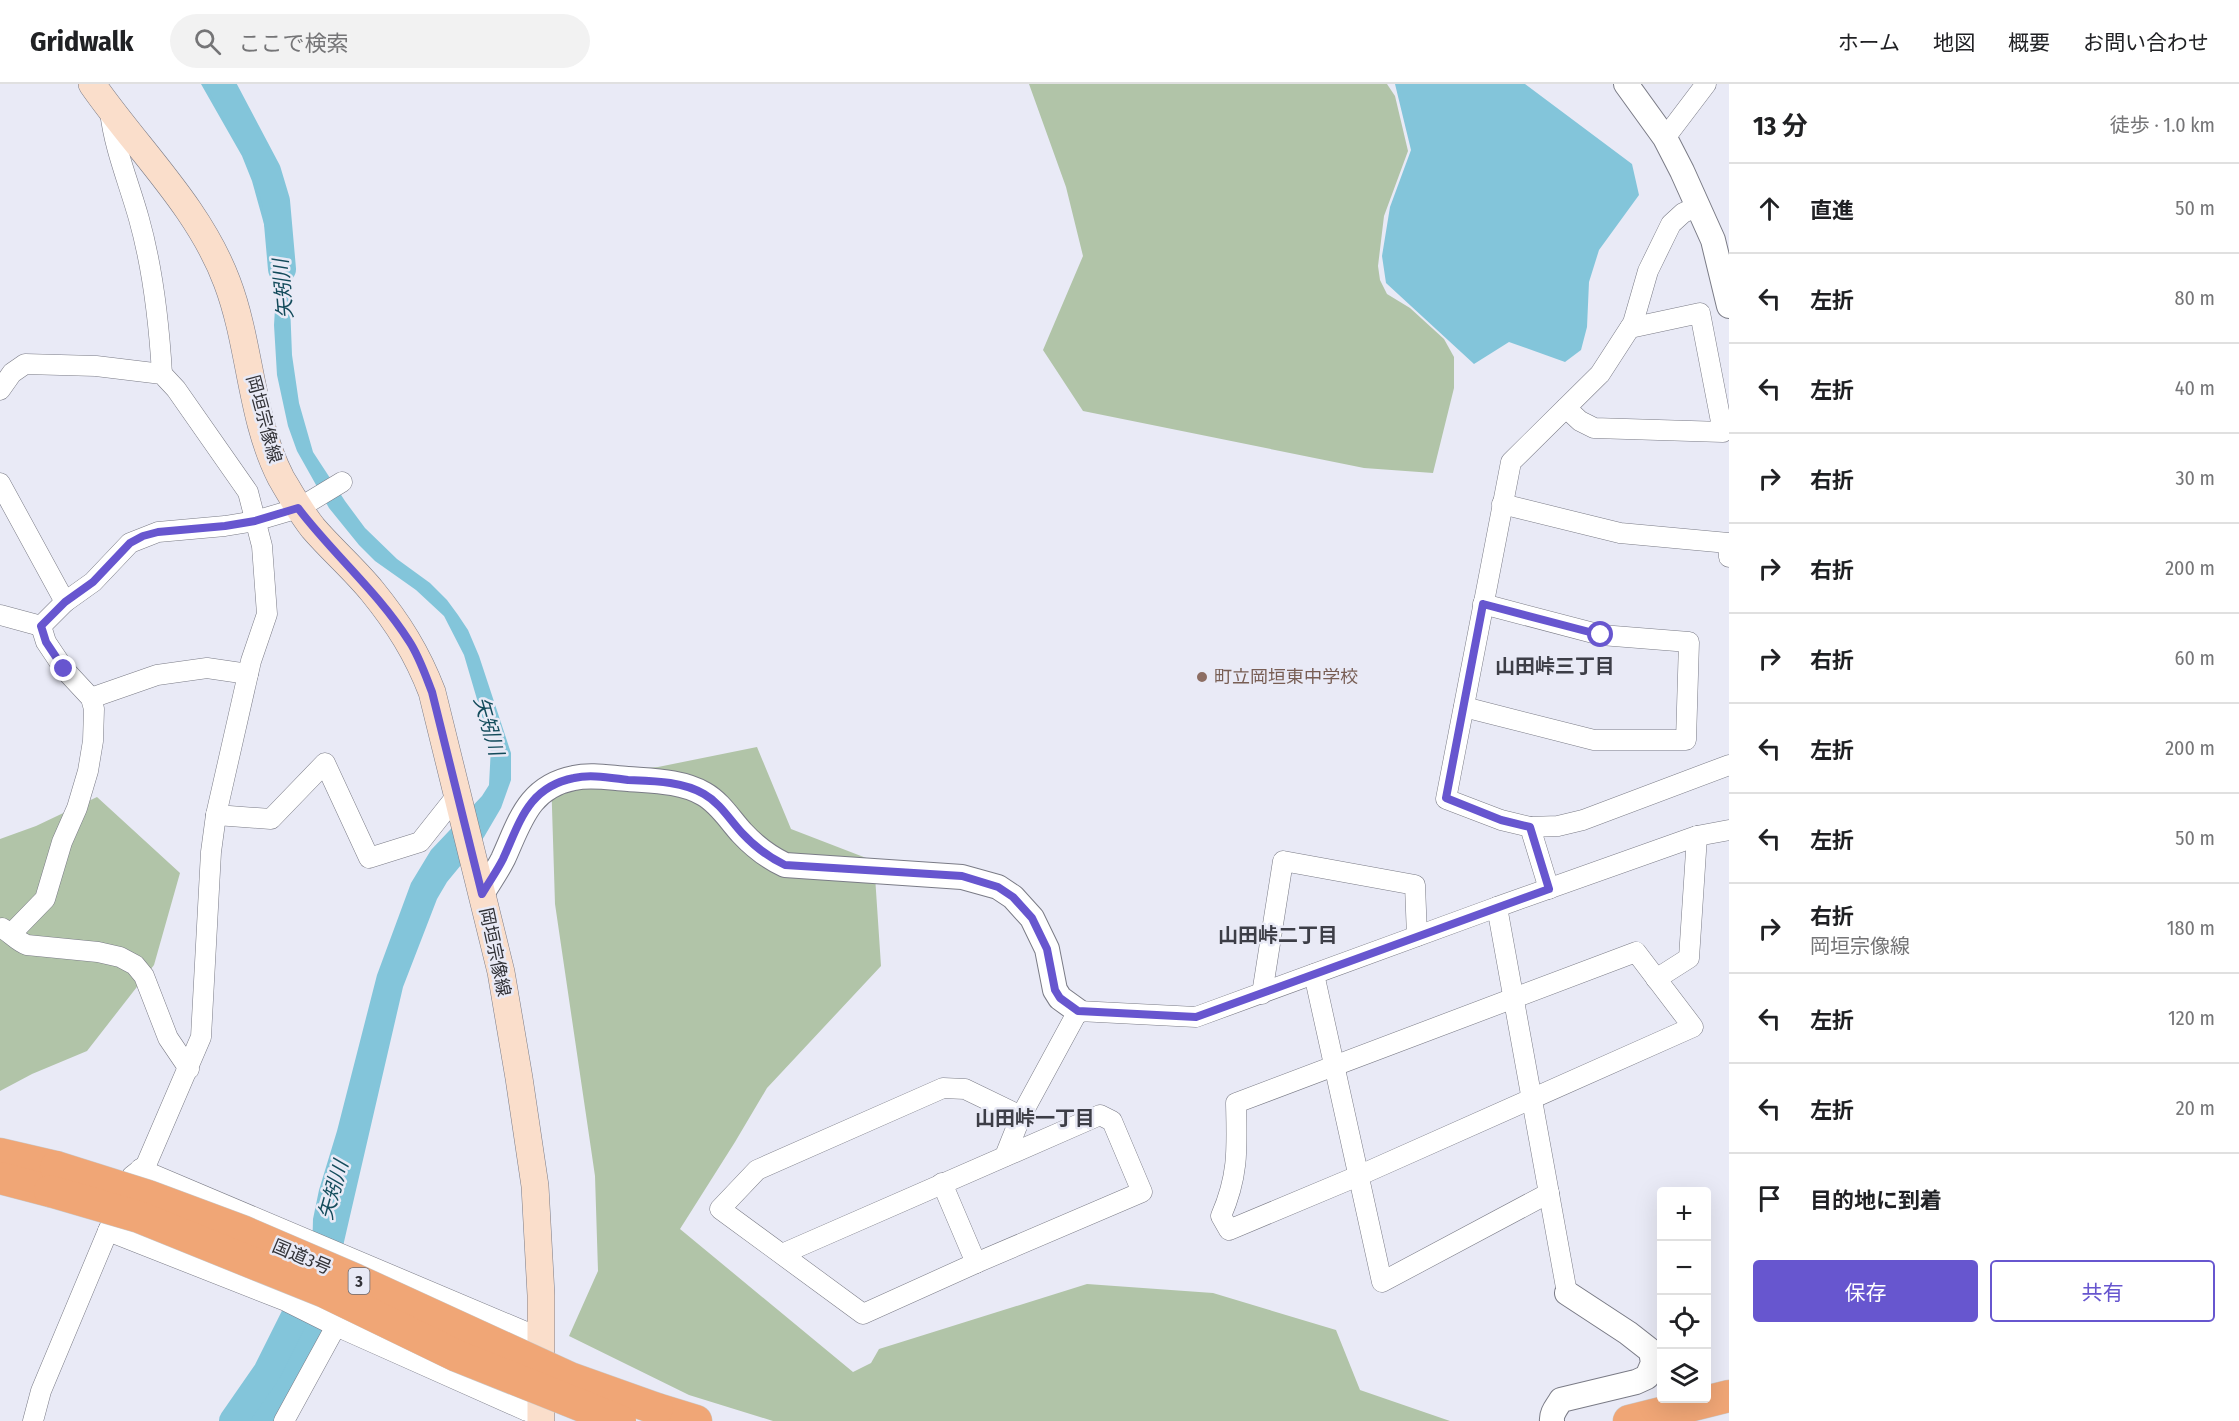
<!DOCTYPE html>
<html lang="ja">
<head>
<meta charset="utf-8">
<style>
  body { margin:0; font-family:"Fira Sans Condensed","Noto Sans JP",sans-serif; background:#f2f2f2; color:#202124 }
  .controls { position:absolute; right:18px; bottom:18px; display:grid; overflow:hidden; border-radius:6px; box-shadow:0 6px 24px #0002 }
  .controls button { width:54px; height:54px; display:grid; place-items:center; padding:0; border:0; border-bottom:2px solid #e0e0e0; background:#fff; color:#202124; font:30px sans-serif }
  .stop { position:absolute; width:18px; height:18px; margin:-14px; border:4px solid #6756cf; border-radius:50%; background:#fff }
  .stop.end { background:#6756cf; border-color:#fff; box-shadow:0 2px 6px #0008 }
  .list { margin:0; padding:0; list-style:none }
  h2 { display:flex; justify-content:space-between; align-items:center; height:78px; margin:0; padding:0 24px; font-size:26px }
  h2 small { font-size:20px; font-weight:400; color:#757577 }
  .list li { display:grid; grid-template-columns:39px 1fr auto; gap:18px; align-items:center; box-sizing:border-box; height:90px; padding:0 24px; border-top:2px solid #e0e0e0 }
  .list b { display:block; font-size:22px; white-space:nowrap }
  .list p { margin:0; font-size:20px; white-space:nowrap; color:#757577 }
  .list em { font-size:20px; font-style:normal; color:#757577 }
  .actions { display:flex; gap:12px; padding:18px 24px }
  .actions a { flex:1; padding:14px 0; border:2px solid #6756cf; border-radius:6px; text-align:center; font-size:21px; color:#6756cf }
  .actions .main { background:#6756cf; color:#fff }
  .icon { flex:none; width:33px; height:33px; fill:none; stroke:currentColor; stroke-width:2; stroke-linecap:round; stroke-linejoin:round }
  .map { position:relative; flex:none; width:1729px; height:1337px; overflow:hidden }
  header { display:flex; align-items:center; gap:36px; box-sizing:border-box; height:84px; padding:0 30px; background:#fff; border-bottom:2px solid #e0e0e0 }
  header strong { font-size:28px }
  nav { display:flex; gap:33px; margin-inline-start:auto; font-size:21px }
  .search { width:420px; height:54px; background:#f2f2f2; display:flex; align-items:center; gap:15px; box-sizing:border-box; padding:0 21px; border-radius:33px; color:#757577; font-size:22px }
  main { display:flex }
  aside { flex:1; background:#fff }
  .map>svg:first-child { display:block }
  .green { fill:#b1c4a8 }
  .water { fill:#83c5da }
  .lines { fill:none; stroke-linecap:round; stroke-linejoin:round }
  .river { stroke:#83c5da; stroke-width:28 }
  .minor-casing { stroke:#7a7b86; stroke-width:21 }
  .tertiary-casing { stroke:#7a7b86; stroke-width:26 }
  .secondary-casing { stroke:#7a7b86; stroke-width:28 }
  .trunk-casing { stroke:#cacacb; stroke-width:33 }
  .minor { stroke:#fff; stroke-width:20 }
  .tertiary { stroke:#fff; stroke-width:24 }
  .secondary { stroke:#fadecb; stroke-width:27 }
  .trunk { stroke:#f0a676; stroke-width:32 }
  .trunk-bridge-casing { stroke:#cacacb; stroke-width:33; stroke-linecap:butt }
  .trunk-bridge { stroke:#f0a676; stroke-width:32 }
  .route { stroke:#6756cf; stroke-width:8 }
  .education-dot { fill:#8d6e63; stroke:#e9eaf6; stroke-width:2 }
  .labels { text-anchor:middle; stroke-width:5; stroke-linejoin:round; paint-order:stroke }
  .shield { fill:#e9eaf6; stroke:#696970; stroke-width:1.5 }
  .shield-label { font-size:16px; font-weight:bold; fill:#323237 }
  .street-label { font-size:18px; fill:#323237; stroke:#e9eaf6 }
  .education-label { font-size:18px; fill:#785e54; stroke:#e9eaf6; text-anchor:start }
  .water-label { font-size:20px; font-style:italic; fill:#134b5b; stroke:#e9eaf6 }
  .neighbourhood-label { font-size:20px; font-weight:bold; fill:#3d3e47; stroke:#e9eaf6 }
</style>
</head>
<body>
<header>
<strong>Gridwalk</strong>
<div class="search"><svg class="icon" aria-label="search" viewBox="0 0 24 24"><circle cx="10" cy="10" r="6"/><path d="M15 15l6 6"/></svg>ここで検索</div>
<nav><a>ホーム</a><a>地図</a><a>概要</a><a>お問い合わせ</a></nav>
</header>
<main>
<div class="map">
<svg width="1729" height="1337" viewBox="0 0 1729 1337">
  <rect width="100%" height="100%" fill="#e9eaf6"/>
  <g class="green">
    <path d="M1029,0h358l8,12 13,55 -24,65 -6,50 2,14 7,14 23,14 34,31 10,18v31l-21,85 -69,-5 -281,-57 -40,-61 40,-94 -17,-69z"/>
    <path d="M757,663l34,82 83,32 7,105 -114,122 -32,54 -55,87 173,143 18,-9 8,-14 208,-65 126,9 123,37 24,60 90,31h-677l-84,-26 -120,-59 29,-65 -3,-95 -40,-272 -4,-128 107,-9z"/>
    <path d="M97,713l83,76 -26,92 -67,86 -55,23 -32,17v-252l36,-13z"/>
  </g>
  <g class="water">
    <path d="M201,0h15l17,27 34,72 22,95 3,77 7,48 14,49 32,49 20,27 32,31 33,24 17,17 11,15 10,15 11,26 32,97v27l-10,28 -17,29 -37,45 -10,17 -34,88 -81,350 -46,84h-34l36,-54 20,-46 14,-64 1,-38 6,-29 18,-59 40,-156 34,-92 20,-33 51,-54 7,-11 2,-38 -27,-92 -20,-39 -28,-26 -41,-29 -16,-16 -30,-37 -32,-57 -9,-25 -11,-51 -3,-50 2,-32 -2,-26 -5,-25 -17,-61 -10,-25z"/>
    <path d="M1395,0h130l107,80 7,31 -40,55 -10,32 -2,45 -6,23 -16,12 -56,-20 -35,22 -88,-81 -4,-27 8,-49 21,-57z"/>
  </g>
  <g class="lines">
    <g class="river">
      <path d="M221,0l46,87 9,30 6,68"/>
      <path d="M233,1337l34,-49 29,-58 10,-34"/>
    </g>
    <g class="minor-casing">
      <g id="minor">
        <path d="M110,27c4,37 19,72 29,108 14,50 20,103 23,155"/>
        <path d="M1665,54l41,-54"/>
        <path d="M0,306l12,-17 13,-9 71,2 66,8 14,15 72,103 14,54 5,68 -16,47 -35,154 -5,37 -10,185 -55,128 -14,11 -24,55 -67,160 -8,30"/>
        <path d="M1566,324l14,13 14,7 129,4 -23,-119 -70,15"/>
        <path d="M0,399l65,119"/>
        <path d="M1502,420l118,29 108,10 1,14"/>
        <path d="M0,531l41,11"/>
        <path d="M41,542l24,-24 28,-20 37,-39 28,-11 67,-6 30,-5 44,-13 43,-26"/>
        <path d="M91,614l66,-23 50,-7 41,6"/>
        <path d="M1464,623l130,33h92l3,-98 -88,-7 -118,-31"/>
        <path d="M216,731l55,4 54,-56 44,95 51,-16 38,-48"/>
        <path d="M1530,743l28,-1 25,-6 146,-55"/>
        <path d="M1549,805l-19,-62 -29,-7 -55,-21 65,-337 89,-88 33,-51 15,-52 23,-47 12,-11 15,-7"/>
        <path d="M1497,823l200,-71 32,-6"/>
        <path d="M2,844c10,6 15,13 25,17l71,7 22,5 15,8 9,11 24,62 21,31"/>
        <path d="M11,850l34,-35 17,-57 15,-34 11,-37 5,-30 1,-32 -3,-11 -27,-29 -18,-27 -5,-16"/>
        <path d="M1636,868l57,75 -335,149 -129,54 -8,-14c18,-41 16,-69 15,-113z"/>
        <path d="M1314,890l68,308 167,-89"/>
        <path d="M1656,895l33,-21 8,-122"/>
        <path d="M1262,910l21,-133 132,24 2,51"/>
        <path d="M1005,1072l16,-40 57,-105 118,6 301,-110 70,386"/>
        <path d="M140,1085l400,169"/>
        <path d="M942,1099l34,80"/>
        <path d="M108,1147l178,70 50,25 191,85 14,4"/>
        <path d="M782,1170l318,-139 12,6 30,71 -166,71 -113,51 -143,-105 37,-39 186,-82 22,1 56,27"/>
        <path d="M284,1337l52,-95"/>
      </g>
    </g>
    <g class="tertiary-casing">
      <g id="tertiary">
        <path d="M1626,0l39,54 17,33 31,69 16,66"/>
        <path d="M482,810c7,-12 15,-23 21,-35 17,-37 25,-72 71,-81 17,-4 37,0 54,1 25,2 54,2 76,15 16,9 26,26 38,39 13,14 26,24 43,32l177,12 36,10 15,10 19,21 15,31 8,41 5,8 18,13"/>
        <path d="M1552,1337c-1,-8 5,-14 9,-21l75,-18 11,-5 6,-14 -2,-12 -23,-18 -61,-40"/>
      </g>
    </g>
    <g class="secondary-casing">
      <path id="secondary" d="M92,0c45,65 107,123 135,198 24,63 23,136 54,196 10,17 20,35 32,50 19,22 41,41 59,63 26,32 45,62 60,101l69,280 18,106 16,108 6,109v126"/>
    </g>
    <g class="trunk-casing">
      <g id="trunk">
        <path d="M0,1070l56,13"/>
        <path d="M0,1094l50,13"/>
        <path d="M657,1325l39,12"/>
        <path d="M1629,1337l100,-25"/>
      </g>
    </g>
    <use href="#minor" class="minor"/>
    <use href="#tertiary" class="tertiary"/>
    <use href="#secondary" class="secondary"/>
    <use href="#trunk" class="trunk"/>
    <g class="trunk-bridge-casing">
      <g id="trunk-bridge">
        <path d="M56,1083l92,29 94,35 114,49 214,98 87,31"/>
        <path d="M50,1107l89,26 186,75 132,64 163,65"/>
      </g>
    </g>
    <use href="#trunk-bridge" class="trunk-bridge"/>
  </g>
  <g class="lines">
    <path class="route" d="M64,585l-18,-27 -5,-16 24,-24 28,-20 37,-39 13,-7 15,-4 67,-6 30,-5 43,-13c35,46 80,84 111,133 10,15 16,33 23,51l50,202c7,-12 15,-23 21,-35 17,-37 25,-72 71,-81 17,-4 37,0 54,2 25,1 54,1 76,14 16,9 26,26 38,39 13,14 26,24 43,32l177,11 36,11 15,10 19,21 15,31 8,41 5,8 18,13 118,6 353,-128 -19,-62 -29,-7 -55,-22 37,-194 118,31"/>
  </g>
  <circle class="education-dot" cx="1202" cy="593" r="6"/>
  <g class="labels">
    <rect class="shield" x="348.5" y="1184" width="21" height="26" rx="4.5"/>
    <g class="shield-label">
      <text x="359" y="1203">3</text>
    </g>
    <g class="street-label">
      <text transform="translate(264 335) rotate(75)" y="6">岡垣宗像線</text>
      <text transform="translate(495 868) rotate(78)" y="6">岡垣宗像線</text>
      <text transform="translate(302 1173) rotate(23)" y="6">国道3号</text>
    </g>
    <g class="education-label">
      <text x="1214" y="599">町立岡垣東中学校</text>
    </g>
    <g class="water-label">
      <text transform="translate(283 205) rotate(-95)" y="7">矢矧川</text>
      <text transform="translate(489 642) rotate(74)" y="7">矢矧川</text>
      <text transform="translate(333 1106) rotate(-74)" y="7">矢矧川</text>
    </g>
    <g class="neighbourhood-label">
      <text x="1555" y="589">山田峠三丁目</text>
      <text x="1278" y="858">山田峠二丁目</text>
      <text x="1035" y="1041">山田峠一丁目</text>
    </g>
  </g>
</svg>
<div class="controls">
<button>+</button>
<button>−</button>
<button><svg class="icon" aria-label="locate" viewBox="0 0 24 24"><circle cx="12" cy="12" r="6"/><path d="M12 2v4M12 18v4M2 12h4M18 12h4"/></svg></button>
<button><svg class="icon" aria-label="layers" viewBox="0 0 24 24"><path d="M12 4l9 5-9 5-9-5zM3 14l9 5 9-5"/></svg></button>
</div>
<div class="stop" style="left:1601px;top:551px"></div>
<div class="stop end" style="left:64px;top:585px"></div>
</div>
<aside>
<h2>13 分<small>徒歩 · 1.0 km</small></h2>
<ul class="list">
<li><svg class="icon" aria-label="ahead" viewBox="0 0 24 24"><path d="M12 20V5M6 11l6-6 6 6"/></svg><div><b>直進</b></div><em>50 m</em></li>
<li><svg class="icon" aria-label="left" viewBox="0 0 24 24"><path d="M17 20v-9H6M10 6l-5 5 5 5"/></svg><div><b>左折</b></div><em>80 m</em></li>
<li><svg class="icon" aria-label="left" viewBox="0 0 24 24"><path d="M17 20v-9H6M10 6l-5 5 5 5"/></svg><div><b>左折</b></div><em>40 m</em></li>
<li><svg class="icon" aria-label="right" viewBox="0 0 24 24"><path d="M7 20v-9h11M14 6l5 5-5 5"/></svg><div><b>右折</b></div><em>30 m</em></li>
<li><svg class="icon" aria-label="right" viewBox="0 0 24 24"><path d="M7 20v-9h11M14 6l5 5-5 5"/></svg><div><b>右折</b></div><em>200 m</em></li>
<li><svg class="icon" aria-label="right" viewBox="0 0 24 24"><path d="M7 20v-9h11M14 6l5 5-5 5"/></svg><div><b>右折</b></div><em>60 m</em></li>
<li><svg class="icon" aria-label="left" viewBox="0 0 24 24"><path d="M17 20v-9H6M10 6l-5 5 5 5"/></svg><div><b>左折</b></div><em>200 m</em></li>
<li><svg class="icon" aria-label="left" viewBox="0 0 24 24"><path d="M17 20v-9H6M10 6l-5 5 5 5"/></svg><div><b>左折</b></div><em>50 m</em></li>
<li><svg class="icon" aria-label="right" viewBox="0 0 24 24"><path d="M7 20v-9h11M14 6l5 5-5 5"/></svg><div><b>右折</b><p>岡垣宗像線</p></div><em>180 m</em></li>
<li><svg class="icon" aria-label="left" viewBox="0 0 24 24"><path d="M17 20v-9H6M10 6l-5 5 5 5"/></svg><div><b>左折</b></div><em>120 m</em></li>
<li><svg class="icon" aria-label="left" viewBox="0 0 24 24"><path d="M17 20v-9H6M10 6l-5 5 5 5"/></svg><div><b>左折</b></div><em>20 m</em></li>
<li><svg class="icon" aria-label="arrive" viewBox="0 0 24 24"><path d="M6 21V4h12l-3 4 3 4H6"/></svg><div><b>目的地に到着</b></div></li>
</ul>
<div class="actions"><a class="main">保存</a><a>共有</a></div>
</aside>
</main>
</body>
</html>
